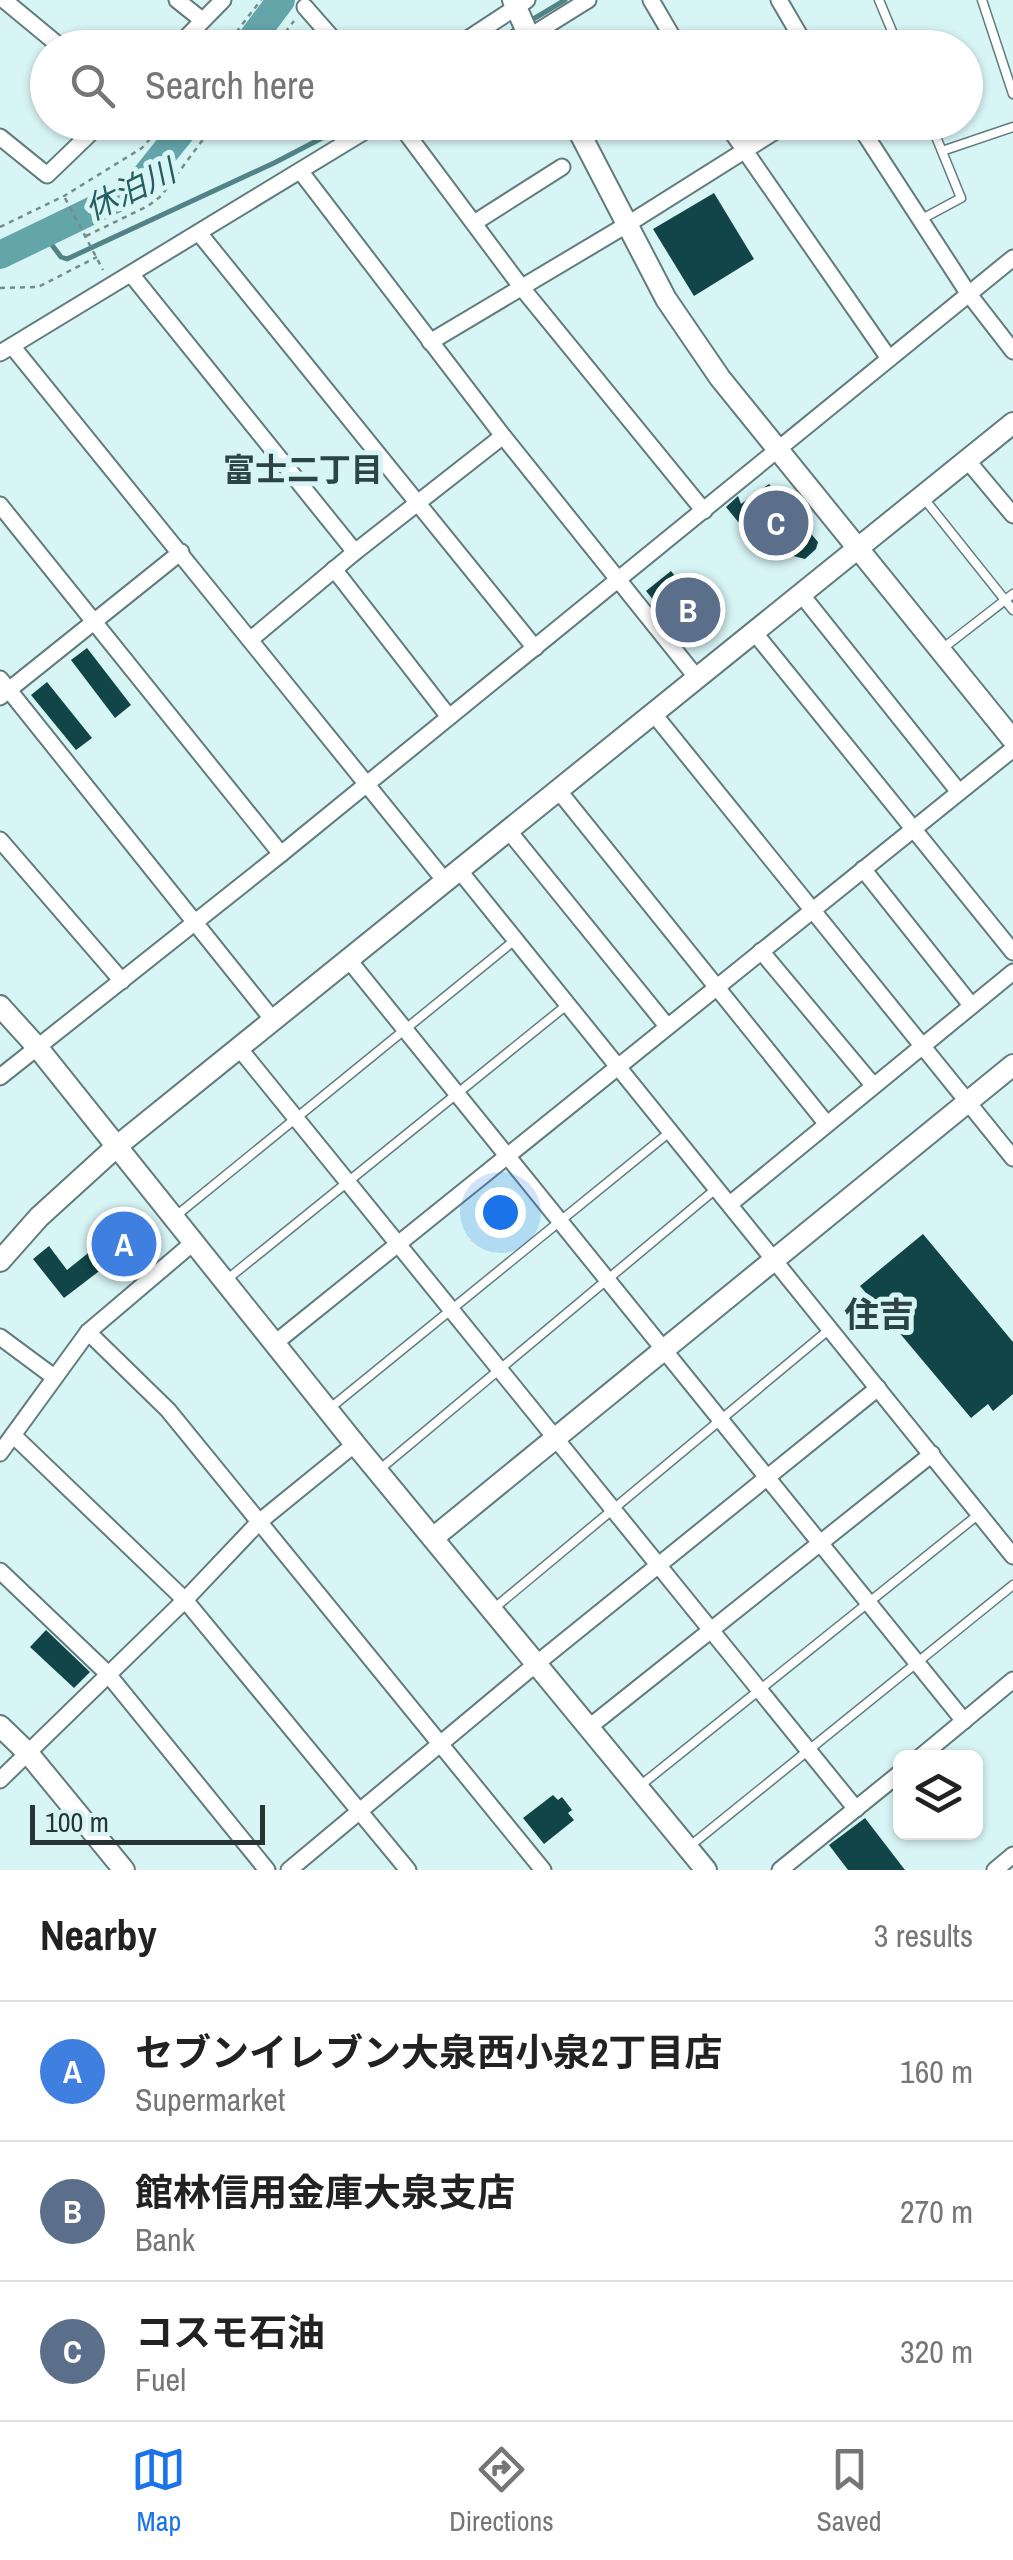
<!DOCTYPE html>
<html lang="en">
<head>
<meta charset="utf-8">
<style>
  body { margin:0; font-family:"Archivo Narrow","Noto Sans JP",sans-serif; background:#f2f2f2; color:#222 }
  .controls { position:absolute; right:30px; bottom:30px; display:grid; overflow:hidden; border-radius:15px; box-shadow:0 2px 8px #0004 }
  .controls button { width:90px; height:90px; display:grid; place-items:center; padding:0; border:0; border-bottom:2px solid #e0e0e0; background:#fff; color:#222; font:50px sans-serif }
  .scale { position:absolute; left:30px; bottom:25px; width:235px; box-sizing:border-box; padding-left:10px; border:5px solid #283333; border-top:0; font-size:28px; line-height:35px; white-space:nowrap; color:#283333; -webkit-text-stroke:8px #d8f5f6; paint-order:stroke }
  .you { position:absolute; left:500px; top:1212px; width:35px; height:35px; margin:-25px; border:8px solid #fff; border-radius:50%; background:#1a73e8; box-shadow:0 0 0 15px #1a73e833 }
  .badge { display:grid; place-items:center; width:65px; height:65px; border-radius:50%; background:#1a73e8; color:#fff; font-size:32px; font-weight:700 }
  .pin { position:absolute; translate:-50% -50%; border:5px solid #fff; box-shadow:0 2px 10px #0006 }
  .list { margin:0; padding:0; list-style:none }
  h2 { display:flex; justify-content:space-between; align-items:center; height:130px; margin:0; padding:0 40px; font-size:42px }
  h2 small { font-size:32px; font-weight:400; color:#767676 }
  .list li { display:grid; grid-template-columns:65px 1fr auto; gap:30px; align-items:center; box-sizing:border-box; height:140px; padding:0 40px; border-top:2px solid #e0e0e0 }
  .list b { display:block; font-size:38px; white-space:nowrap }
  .list p { margin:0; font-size:32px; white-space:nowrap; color:#767676 }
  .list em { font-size:32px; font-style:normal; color:#767676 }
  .icon { flex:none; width:55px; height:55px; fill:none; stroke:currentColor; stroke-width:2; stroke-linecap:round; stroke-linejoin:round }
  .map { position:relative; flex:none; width:1013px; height:1870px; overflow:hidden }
  .search { position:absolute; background:#fff; box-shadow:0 2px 8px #0004; left:30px; right:30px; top:30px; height:110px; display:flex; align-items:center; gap:25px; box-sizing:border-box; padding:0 35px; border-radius:55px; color:#767676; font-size:38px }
  .sheet { height:550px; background:#fff }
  nav { display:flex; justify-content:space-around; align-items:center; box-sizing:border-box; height:140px; border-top:2px solid #e0e0e0; background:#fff; font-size:28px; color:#767676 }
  nav a { display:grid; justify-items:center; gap:5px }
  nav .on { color:#1a73e8 }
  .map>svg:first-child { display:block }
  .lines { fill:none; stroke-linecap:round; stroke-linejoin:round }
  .stream { stroke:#528386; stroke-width:5 }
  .river { stroke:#64a5aa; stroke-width:28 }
  .building { fill:#114548 }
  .lane-casing { stroke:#627c7e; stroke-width:11 }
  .street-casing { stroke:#627c7e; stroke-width:19 }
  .secondary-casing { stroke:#627c7e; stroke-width:24 }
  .path { stroke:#788b8b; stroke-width:2.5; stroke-dasharray:5 5; stroke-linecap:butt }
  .lane { stroke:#fff; stroke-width:8 }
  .street { stroke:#fff; stroke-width:15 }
  .secondary { stroke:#fff; stroke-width:20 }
  .labels { text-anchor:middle; stroke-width:10; stroke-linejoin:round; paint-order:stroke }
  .water-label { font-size:32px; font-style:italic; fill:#255d61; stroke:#d8f5f6 }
  .neighbourhood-label { font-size:32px; font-weight:bold; fill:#2c4445; stroke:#d8f5f6 }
  .quarter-label { font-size:35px; font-weight:bold; fill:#2c4445; stroke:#d8f5f6 }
</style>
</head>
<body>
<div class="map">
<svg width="1013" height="1870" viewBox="0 0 1013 1870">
  <rect width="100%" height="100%" fill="#d8f5f6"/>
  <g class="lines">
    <g class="stream">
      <path d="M530,21l35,-21"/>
      <path d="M485,48l36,-22"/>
      <path d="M43,233l18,24 6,2 207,-96 79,-41"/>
    </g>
    <g class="river">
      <path d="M245,48l36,-48"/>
      <path d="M0,255l120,-58 24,-19 45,-56"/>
    </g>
  </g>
  <g class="building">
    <path d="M714,193l40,66 -60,37 -41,-67z"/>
    <path d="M769,484l49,58 -2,7 -11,10 -31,-8 -8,5 -40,-49 12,-11 3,8z"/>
    <path d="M671,571l39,49 -24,20 -40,-49z"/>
    <path d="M87,648l44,57 -16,13 -44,-58z"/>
    <path d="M47,682l45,56 -16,12 -45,-55z"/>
    <path d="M114,1223l32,40 -16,14 -15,-18 -51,39 -31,-39 16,-13 18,24 35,-28 -5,-6z"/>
    <path d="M923,1234l90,108v52l-20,17 -5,-7 -17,14 -111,-132z"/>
    <path d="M46,1630l44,42 -16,16 -44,-41z"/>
    <path d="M553,1795l5,5 4,-3 10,13 -4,3 6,7 -30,24 -21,-26z"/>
    <path d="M865,1818l40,52h-57l-19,-25z"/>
  </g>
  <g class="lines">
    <g class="lane-casing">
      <g id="lane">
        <path d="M879,0l20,48"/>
        <path d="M982,0l31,94"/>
        <path d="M942,151l71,-24"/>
        <path d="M920,220l41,-22 -31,-76"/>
        <path d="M922,496l91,114"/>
        <path d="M942,649l71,-55"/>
        <path d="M177,1215l338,-275"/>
        <path d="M225,1281l343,-277"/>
        <path d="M329,1409l342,-278"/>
        <path d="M379,1470l338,-282"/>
        <path d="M492,1610l339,-282"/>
        <path d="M641,1785l338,-271"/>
        <path d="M690,1846l323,-261"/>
      </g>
    </g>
    <g class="street-casing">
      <g id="street">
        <path d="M4,0l58,48"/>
        <path d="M177,0l20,16"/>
        <path d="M651,0l28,48"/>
        <path d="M779,0l28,48"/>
        <path d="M305,7l36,41"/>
        <path d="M176,48l47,-48"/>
        <path d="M454,48l73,-48"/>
        <path d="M511,48l77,-48"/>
        <path d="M398,122l124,166 182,223"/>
        <path d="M725,122l163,235"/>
        <path d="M857,122l111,171 45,58"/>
        <path d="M0,137l47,38 55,-53"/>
        <path d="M301,172l202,264 194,242"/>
        <path d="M474,223l88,-56"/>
        <path d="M199,233l336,415"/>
        <path d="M131,274l224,278"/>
        <path d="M430,342l198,-118 162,-102"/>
        <path d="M12,346l433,535"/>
        <path d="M0,353l380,-231"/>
        <path d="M967,460l46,55"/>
        <path d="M0,505l281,349"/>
        <path d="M334,569l115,148"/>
        <path d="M801,594l158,198"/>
        <path d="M754,632l259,320"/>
        <path d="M250,640l105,-88 148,-116"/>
        <path d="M0,679l273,341"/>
        <path d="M0,697l181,-145"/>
        <path d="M653,713l360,445"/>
        <path d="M558,790l268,333"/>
        <path d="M508,830l159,196"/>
        <path d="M0,840l122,141"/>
        <path d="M863,869l108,136"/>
        <path d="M459,870l554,686"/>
        <path d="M761,951l112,134"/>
        <path d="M348,959l616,762"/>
        <path d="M239,1048l617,761"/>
        <path d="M0,1077l281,-223 732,-596"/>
        <path d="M730,1204l283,-232"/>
        <path d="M88,1332l80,78 375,460"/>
        <path d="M0,1337l54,40"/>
        <path d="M275,1343l738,-594"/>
        <path d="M13,1435l172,165 223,270"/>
        <path d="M0,1453l88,-121 106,-90"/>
        <path d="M0,1571l107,102 160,197"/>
        <path d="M588,1728l344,-274"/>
        <path d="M919,1758l94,-78"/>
        <path d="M0,1780l185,-180 74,-78 96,-78"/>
        <path d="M289,1870l247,-206 342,-276"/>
        <path d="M780,1870l120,-97"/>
        <path d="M995,1870l18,-15"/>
      </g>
    </g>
    <g class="secondary-casing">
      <g id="secondary">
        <path d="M513,0l21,48"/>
        <path d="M574,122l92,177 54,79 293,362"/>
        <path d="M0,1006l38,42 317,396 351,426"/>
        <path d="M0,1261l39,-44 77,-70 897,-724"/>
        <path d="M433,1538l580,-473"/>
        <path d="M0,1726l28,27 96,117"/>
      </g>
    </g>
    <g class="path">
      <path d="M224,48l37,-48"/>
      <path d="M273,48l21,-27"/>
      <path d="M115,130l12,-8"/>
      <path d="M65,198l38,72"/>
      <path d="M0,227l64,-31 78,-48 23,-26"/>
      <path d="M86,236l62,-30 13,-10 55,-74"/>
      <path d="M0,288l38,-1 59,-30"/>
    </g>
    <use href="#lane" class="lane"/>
    <use href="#street" class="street"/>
    <use href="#secondary" class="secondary"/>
  </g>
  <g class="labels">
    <g class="water-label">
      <text transform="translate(130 190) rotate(-26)" y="11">休泊川</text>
    </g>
    <g class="neighbourhood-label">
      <text x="303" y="481">富士二丁目</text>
    </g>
    <g class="quarter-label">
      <text x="879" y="1327">住吉</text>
    </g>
  </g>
</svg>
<div class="controls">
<button><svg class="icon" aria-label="layers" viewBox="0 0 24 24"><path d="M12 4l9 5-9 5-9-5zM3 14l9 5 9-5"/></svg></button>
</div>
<div class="scale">100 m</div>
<div class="you"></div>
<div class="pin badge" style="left:124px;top:1244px;background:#3f7fe0">A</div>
<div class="pin badge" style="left:688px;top:610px;background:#5c6f8a">B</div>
<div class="pin badge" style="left:776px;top:523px;background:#5c6f8a">C</div>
<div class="search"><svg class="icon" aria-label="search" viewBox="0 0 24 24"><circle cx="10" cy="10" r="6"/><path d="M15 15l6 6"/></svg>Search here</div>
</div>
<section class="sheet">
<h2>Nearby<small>3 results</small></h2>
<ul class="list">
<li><span class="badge" style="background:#3f7fe0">A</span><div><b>セブンイレブン大泉西小泉2丁目店</b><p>Supermarket</p></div><em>160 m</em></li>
<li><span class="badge" style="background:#5c6f8a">B</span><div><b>館林信用金庫大泉支店</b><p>Bank</p></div><em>270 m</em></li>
<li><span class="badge" style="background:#5c6f8a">C</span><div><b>コスモ石油</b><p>Fuel</p></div><em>320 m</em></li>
</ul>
</section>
<nav>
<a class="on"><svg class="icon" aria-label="map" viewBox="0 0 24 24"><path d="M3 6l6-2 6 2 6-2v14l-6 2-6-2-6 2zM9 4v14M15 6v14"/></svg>Map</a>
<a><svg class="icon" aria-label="directions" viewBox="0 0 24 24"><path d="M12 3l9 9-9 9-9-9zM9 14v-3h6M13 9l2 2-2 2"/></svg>Directions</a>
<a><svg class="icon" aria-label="saved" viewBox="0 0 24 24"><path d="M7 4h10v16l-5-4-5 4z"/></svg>Saved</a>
</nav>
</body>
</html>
